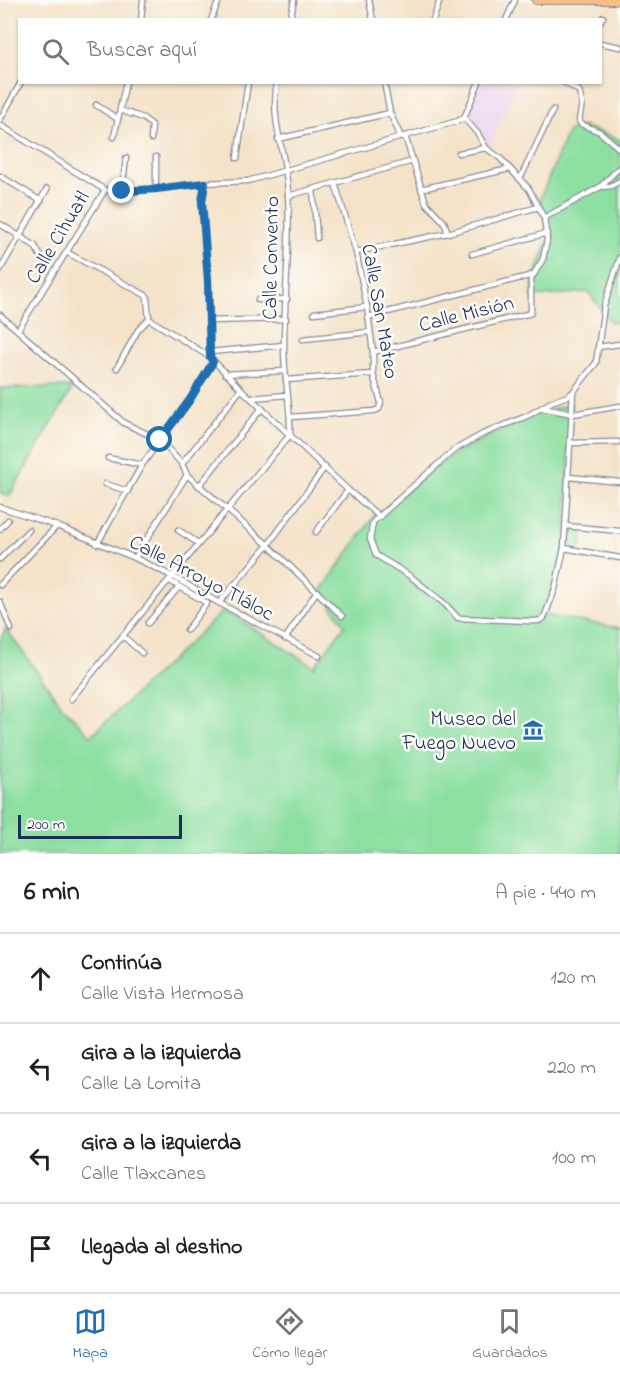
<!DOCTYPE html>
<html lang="es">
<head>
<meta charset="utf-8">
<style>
  body { margin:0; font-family:"Indie Flower",sans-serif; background:#f6f6f6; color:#202124 }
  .scale { position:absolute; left:18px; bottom:15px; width:164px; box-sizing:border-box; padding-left:6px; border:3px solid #1b2f5e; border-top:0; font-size:16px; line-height:21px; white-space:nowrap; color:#1b2f5e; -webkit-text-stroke:4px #fdfcf7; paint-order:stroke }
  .stop { position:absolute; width:18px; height:18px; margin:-14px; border:4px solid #1f6fb2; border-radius:50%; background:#fff }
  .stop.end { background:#1f6fb2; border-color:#fff; box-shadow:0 2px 6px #0008 }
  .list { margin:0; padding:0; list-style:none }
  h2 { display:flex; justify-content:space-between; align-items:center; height:78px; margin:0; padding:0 24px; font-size:26px }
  h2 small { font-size:20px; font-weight:400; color:#757577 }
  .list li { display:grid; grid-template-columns:39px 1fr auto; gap:18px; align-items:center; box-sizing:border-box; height:90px; padding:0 24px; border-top:2px solid #e0e0e0 }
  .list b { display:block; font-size:22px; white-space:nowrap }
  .list p { margin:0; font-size:20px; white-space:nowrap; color:#757577 }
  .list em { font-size:20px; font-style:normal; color:#757577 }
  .icon { flex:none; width:33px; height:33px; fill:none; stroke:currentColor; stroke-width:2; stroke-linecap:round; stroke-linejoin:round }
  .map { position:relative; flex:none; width:620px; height:854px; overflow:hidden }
  .search { position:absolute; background:#fff; box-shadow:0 2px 4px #0004; left:18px; right:18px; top:18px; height:66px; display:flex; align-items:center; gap:15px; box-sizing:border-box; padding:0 21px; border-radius:0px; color:#757577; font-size:22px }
  .sheet { height:438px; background:#fff }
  nav { display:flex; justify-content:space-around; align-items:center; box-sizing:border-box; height:84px; border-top:2px solid #e0e0e0; background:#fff; font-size:16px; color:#757577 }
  nav a { display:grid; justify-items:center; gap:3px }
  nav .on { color:#1f6fb2 }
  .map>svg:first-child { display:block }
  .built { fill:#e9d2ee }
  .green { fill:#8cdfa0; stroke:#54877f; stroke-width:1.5 }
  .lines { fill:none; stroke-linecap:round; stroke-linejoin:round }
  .minor-casing { stroke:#888994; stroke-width:7 }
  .primary-casing { stroke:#888994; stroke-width:10 }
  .minor { stroke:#fff; stroke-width:4.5 }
  .primary { stroke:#f7bd88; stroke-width:8 }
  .route { stroke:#1f6fb2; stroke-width:8 }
  .labels { text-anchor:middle; stroke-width:5; stroke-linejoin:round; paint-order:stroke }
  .street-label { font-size:21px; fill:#1b2f5e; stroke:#fdfcf7 }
  .poi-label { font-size:21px; fill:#1b2f5e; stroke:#fdfcf7; text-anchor:end }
</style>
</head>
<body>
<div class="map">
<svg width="620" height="854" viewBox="0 0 620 854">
  <rect width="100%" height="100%" fill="#fdfcf7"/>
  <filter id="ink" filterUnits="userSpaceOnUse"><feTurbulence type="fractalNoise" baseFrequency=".0167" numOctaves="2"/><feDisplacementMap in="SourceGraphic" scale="12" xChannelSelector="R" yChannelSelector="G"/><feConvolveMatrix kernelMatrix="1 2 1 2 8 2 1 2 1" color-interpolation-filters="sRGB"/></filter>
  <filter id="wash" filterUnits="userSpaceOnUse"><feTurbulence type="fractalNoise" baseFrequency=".008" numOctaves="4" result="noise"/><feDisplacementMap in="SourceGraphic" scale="24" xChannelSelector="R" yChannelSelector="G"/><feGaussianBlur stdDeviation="1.35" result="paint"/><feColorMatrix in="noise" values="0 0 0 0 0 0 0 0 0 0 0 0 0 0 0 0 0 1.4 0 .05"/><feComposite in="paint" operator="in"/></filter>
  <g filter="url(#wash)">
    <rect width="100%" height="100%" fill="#f4e3c9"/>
    <g class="built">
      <path d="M515,15h67v4h-69z"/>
      <path d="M481,83h36l-27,63 -23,-32z"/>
    </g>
    <g class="green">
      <path d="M583,126l37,14v183l-9,-1 -23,-30 -56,5 1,-16 18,-47 -11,-35 28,-68z"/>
      <path d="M73,387l-64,109 -9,-3v-105z"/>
      <path d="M571,404l-6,152 -22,59 77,13v226h-620v-214l6,-11 56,77 29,30 133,-126 90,57 31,-42 -24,-34 53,-75 79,-62 72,-36z"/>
      <path d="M572,531h11l-2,17 -10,-2z"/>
    </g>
  </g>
  <g filter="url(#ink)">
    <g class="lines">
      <g class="minor-casing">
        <g id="minor">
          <path d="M369,0l4,20"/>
          <path d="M141,20l2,-20"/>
          <path d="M211,20l8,-20"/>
          <path d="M290,20l4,-20"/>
          <path d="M433,20l7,-20"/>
          <path d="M506,20l9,-20"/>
          <path d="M600,22l3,-5"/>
          <path d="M600,43l20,4"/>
          <path d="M384,82l6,31 11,24"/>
          <path d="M565,83l14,8 3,12 -3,18 2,3 19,8 20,17"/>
          <path d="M96,105l22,14"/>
          <path d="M120,110l23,8 9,7 -1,14"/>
          <path d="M464,118l15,-36"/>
          <path d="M0,120l21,-38"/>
          <path d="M0,125l105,65 31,1 69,-8 43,-2 210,-60 6,-3"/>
          <path d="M405,136l21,67 18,19 4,11"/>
          <path d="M114,137l12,-55"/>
          <path d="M278,139l112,-26"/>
          <path d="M459,153l27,-5"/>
          <path d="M156,157v32"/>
          <path d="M237,158l11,-76"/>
          <path d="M0,176l41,25"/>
          <path d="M520,179l33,-69"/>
          <path d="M205,183l-3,19 6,78 2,77"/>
          <path d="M600,187l20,-20"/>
          <path d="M313,189l4,49"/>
          <path d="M421,189l88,-20"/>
          <path d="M122,191l4,-33"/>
          <path d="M288,196l125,-35"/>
          <path d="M544,218l56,-31 11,-1 9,-5"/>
          <path d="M0,224l35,22 7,13"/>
          <path d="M356,252l92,-19 90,-26"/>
          <path d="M68,253l79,43 2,23 61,38 31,32 107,101 32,27"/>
          <path d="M472,254l75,-21"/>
          <path d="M0,270l47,-81"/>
          <path d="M258,300l29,-1"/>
          <path d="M314,313l53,-6"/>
          <path d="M0,315l124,108 36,17 22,24 5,11 81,70 74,71"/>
          <path d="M368,317l165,-42"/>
          <path d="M209,321l77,-2"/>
          <path d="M18,330l87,-140"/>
          <path d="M303,339l67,-7"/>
          <path d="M598,347l22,-3"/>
          <path d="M210,352l74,-7"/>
          <path d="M373,352l158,-39v-34l12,-20 4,-19 -3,-22 -15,-29 -29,-31 -14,-10 -8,-14 -14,-16"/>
          <path d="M117,368l21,-38 11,-11"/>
          <path d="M225,374l60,-3"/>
          <path d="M286,380l87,-6"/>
          <path d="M573,392l-9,156 -9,41 -11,29 -6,3h-10l-70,-3 -13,-14 -35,-28 -34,-21 -6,-16 3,-17 81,-72 29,-16 44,-18 26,-15 15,-5 5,-4 23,-29 8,-57 16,-49"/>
          <path d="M251,398l36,-3"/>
          <path d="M542,408l31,6 47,-8"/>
          <path d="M291,417l83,-6 5,-2 2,-6 -8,-29v-22l-6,-45 -11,-55 -21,-69"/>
          <path d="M571,443l47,-1"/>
          <path d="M108,458l34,7"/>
          <path d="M182,464l59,-75"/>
          <path d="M569,477l51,5"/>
          <path d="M105,484l23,7"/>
          <path d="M199,486l63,-78"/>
          <path d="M0,507l57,19 78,32 37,18 47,27 100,53"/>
          <path d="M566,526l54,5"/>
          <path d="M0,529l8,-9"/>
          <path d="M178,530l20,13"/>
          <path d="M316,532l32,-42"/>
          <path d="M97,544l45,-79 47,-64 24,-39"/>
          <path d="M564,548l56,10"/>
          <path d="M135,558l52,-83"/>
          <path d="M0,559l29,-29"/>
          <path d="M170,581l37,22 -20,27"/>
          <path d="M0,585l57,-59"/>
          <path d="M0,602l11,27"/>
          <path d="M219,603l49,-58 57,-78"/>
          <path d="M148,623l31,-36"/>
          <path d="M123,636l19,17"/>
          <path d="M285,639l32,-48"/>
          <path d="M71,699c73,-89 145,-177 219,-264 1,-29 -6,-58 -6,-87 0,-52 7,-104 4,-156 -2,-39 -18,-70 -11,-110"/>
        </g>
      </g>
      <g class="primary-casing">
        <path id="primary" d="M536,0h84"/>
      </g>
      <use href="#minor" class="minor"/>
      <use href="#primary" class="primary"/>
    </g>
  </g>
  <g class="lines" filter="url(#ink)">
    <path class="route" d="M122,191l34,-2 49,-6 -3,19 6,78 2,77 3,5 -24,39 -29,39"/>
  </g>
  <defs>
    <g id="museum-bare" transform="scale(1.62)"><path d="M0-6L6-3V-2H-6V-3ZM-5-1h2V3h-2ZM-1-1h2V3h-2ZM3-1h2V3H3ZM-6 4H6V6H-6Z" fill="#1f6fb2" stroke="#fdfcf7" stroke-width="2.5" paint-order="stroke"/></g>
  </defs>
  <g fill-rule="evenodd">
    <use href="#museum-bare" x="533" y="730"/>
  </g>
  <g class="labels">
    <g class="street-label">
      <text transform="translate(57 237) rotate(-59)" y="7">Calle Cihuatl</text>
      <text transform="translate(270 258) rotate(-89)" y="7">Calle Convento</text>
      <text transform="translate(381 311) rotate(80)" y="7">Calle San Mateo</text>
      <text transform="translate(466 313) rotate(-14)" y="7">Calle Misión</text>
      <text transform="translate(202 577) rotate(28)" y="7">Calle Arroyo Tláloc</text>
    </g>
    <g class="poi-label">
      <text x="516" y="725">Museo del<tspan x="516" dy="24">Fuego Nuevo</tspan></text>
    </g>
  </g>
</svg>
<div class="scale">200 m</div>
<div class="stop" style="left:160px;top:440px"></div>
<div class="stop end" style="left:122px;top:191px"></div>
<div class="search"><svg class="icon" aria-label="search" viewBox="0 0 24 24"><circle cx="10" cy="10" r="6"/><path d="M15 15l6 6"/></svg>Buscar aquí</div>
</div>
<section class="sheet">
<h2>6 min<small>A pie · 440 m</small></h2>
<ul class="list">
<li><svg class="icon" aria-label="ahead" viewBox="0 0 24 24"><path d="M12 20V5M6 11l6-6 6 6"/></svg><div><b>Continúa</b><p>Calle Vista Hermosa</p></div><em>120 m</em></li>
<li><svg class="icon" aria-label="left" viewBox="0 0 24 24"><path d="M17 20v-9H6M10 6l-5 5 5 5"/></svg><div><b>Gira a la izquierda</b><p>Calle La Lomita</p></div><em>220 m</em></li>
<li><svg class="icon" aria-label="left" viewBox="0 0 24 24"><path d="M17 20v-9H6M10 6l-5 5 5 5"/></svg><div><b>Gira a la izquierda</b><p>Calle Tlaxcanes</p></div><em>100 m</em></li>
<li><svg class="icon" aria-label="arrive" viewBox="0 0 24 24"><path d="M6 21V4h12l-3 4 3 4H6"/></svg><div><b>Llegada al destino</b></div></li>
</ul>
</section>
<nav>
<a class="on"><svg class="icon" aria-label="map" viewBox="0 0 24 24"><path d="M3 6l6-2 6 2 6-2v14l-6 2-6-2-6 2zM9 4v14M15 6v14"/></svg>Mapa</a>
<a><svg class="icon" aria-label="directions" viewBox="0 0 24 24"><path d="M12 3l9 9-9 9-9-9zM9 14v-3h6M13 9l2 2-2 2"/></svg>Cómo llegar</a>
<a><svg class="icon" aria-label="saved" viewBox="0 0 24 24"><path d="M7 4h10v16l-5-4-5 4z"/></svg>Guardados</a>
</nav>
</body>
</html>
